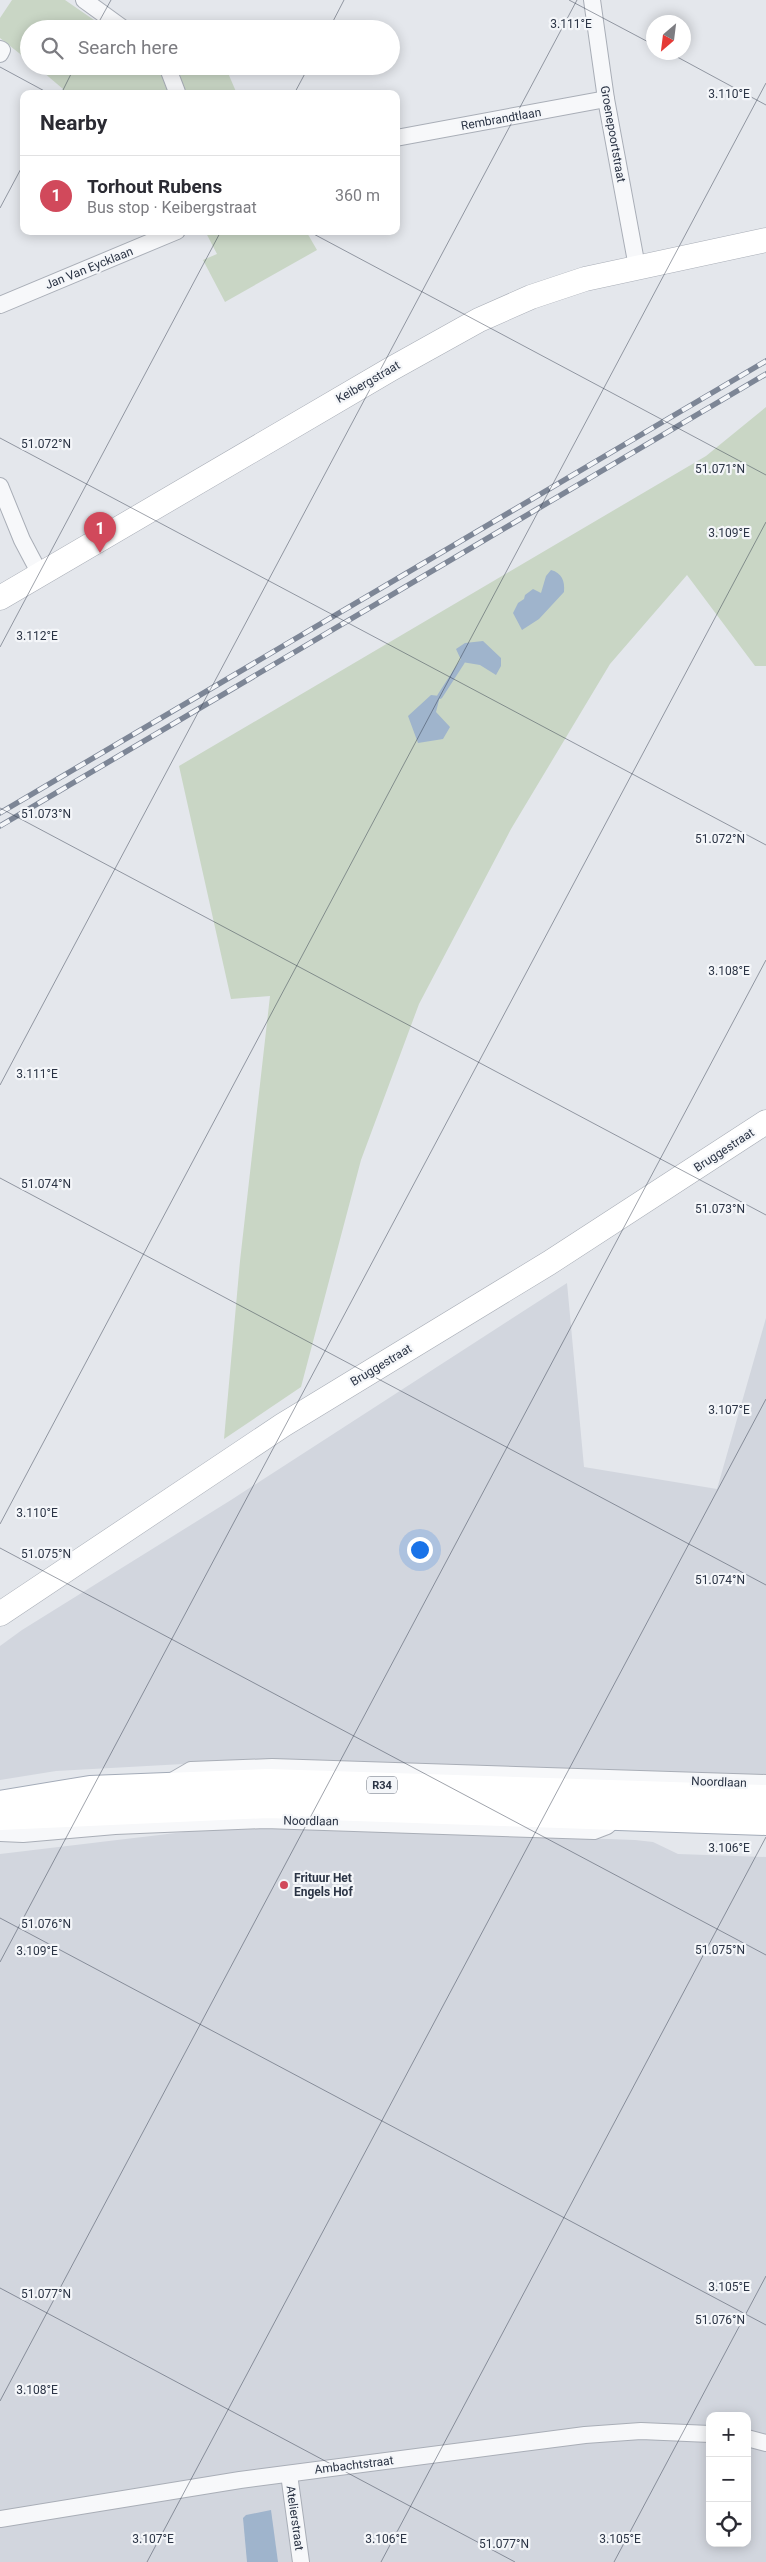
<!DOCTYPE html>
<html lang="en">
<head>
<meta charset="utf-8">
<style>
  body { margin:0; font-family:Roboto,sans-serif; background:#f7f7f7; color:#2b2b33 }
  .controls { position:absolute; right:15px; bottom:15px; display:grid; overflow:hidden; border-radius:10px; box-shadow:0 2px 12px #0003 }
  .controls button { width:45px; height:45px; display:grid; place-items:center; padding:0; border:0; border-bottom:1px solid #e1e1e2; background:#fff; color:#2b2b33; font:25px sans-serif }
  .compass { position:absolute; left:646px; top:15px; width:45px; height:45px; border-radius:50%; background:#fff; box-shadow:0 2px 12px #0003; rotate:208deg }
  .you { position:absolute; left:419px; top:1549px; width:18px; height:18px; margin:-12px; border:4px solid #fff; border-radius:50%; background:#1a73e8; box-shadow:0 0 0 8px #1a73e833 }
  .badge { display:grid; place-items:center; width:32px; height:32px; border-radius:50%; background:#d1495b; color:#fff; font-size:16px; font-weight:700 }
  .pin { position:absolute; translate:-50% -41px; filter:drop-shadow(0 1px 2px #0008) }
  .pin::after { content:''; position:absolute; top:26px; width:18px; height:15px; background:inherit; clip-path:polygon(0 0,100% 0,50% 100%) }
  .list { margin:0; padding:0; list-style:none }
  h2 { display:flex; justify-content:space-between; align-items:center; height:65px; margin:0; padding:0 20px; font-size:21px }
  h2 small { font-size:16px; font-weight:400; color:#7c7c81 }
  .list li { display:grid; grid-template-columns:32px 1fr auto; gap:15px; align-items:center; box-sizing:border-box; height:80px; padding:0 20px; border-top:1px solid #e1e1e2 }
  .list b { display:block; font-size:19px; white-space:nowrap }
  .list p { margin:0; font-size:16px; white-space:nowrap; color:#7c7c81 }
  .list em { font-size:16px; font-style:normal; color:#7c7c81 }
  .icon { flex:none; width:28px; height:28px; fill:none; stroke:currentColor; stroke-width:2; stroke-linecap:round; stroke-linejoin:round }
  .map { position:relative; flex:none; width:766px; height:2562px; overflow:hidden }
  .search { position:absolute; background:#fff; box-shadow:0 2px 12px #0003; left:20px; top:20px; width:380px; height:55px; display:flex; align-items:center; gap:12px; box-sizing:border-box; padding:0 18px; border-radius:28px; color:#7c7c81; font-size:19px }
  .panel { position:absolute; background:#fff; box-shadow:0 2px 12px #0003; left:20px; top:90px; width:380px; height:145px; border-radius:10px }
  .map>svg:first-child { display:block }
  .built { fill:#d2d6de; fill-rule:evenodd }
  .green { fill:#c9d6c5 }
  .water { fill:#9fb4cc }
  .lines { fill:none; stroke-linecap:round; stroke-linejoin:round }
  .stream { stroke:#9fb4cc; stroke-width:5.5 }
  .street-casing { stroke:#a9aeb7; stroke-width:18 }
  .secondary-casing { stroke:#a9aeb7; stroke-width:25 }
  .primary-casing { stroke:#a3abb8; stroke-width:28 }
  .street { stroke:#f7f8fa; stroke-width:16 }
  .secondary { stroke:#fff; stroke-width:24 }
  .primary { stroke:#fff; stroke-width:26 }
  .rail-casing { stroke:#7d8696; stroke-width:5.5 }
  .rail { stroke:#f4f6f9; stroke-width:4; stroke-dasharray:11; stroke-linecap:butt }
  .ticks { fill:none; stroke:#2b3445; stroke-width:1; stroke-opacity:0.45 }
  .poi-dot { fill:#d1495b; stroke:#f4f6f9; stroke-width:2 }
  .labels { text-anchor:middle; stroke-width:4.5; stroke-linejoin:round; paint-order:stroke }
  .shield { fill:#f4f6f9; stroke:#676e7b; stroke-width:1 }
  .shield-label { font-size:11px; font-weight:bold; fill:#2b3445 }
  .street-label { font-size:12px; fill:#2b3445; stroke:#f4f6f9 }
  .poi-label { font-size:12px; font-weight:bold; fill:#2b3445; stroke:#f4f6f9; text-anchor:start }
  .ticks-label { font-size:12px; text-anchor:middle; fill:#2b3445; stroke:#f4f6f9; stroke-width:4.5; stroke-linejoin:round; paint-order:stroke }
</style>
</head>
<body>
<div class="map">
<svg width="766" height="2562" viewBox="0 0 766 2562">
  <rect width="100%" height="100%" fill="#e4e7ec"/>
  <g class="built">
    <path d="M567,1283l17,184 133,22 49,-171v459l-494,-18 -216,12 -56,9v-134l22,-16 209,-130z"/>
    <path d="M311,1828l324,12 18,2 25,12 88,3v705h-766v-708l201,-24zM710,2416h37v127h-37z"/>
  </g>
  <g class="green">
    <path d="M12,0h53l42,29h-78v32l-29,-23v-20z"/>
    <path d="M36,66h124l12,28h-112l3,-5z"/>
    <path d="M181,66h44l12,28h-52l-5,-16z"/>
    <path d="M205,231h101l11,19 -92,52 -22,-42 14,-6z"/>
    <path d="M766,407v259h-11l-68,-91 -77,89 -99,165 -92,175 -58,156 -60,227 -77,52 16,-178 30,-265 -39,3 -52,-233 527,-310z"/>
  </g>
  <g class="water">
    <path d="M551,570c11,3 14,11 13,22l-25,27 -17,11 -9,-17 5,-10 6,-4 1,-4 8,-6 8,4 5,-17z"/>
    <path d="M483,641l18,17v8l-5,9 -16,-10 -18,-3 -6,-13 9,-6z"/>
    <path d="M431,695l9,1 -4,16 14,15 -7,12 -25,4 -10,-27z"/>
    <path d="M271,2510l7,52h-31l-4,-44 3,-3z"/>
  </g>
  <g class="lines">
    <path class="stream" d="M440,696l22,-34"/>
    <g class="street-casing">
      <g id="street">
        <path d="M84,0l40,29"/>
        <path d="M592,0l14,99 31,168"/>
        <path d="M0,49l2,1 -2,4"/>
        <path d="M167,66l10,26"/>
        <path d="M396,138l210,-39"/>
        <path d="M0,305l177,-74"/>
        <path d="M0,486l22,54 18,34"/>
        <path d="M167,1784l24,-14 81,-3 494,16"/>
        <path d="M0,1833l23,1 92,-8 150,-6 329,11 13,-5 8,-7"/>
        <path d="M747,2438l19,5"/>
        <path d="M289,2474l12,88"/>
        <path d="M0,2519l240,-39 345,-45 56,-4 69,3"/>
      </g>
    </g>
    <g class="secondary-casing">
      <g id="secondary">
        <path d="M0,598l391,-229 88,-49 52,-23 54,-18 181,-39"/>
        <path d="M0,1614l283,-189 266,-162 217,-141"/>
      </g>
    </g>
    <g class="primary-casing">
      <g id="primary">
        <path d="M0,1804l90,-15 178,-7 498,16"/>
        <path d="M0,1817l268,-12 498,17"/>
      </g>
    </g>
    <use href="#street" class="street"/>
    <use href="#secondary" class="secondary"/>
    <use href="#primary" class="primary"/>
    <g class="rail-casing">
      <g id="rail">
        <path d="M0,813l766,-452"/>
        <path d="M0,826l766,-452"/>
      </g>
    </g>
    <use href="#rail" class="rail"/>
  </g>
  <path class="ticks" d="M569,0l85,45M95,29l16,-29M329,29l15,-29M668,52l98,53M0,67l50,27M61,94l14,-28M294,94l15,-28M0,208l24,-45M308,231l458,244M0,438l766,407M0,647l221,-416M0,808l766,407M0,1085l577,-1085M0,1178l766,407M0,1524l766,-1441M0,1548l766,407M0,1918l766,407M0,1962l766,-1440M0,2288l515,274M0,2401l766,-1441M147,2562l619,-1163M381,2562l385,-725M614,2562l152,-286"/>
  <circle class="poi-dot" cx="284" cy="1885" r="5"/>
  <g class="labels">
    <rect class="shield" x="367" y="1776.5" width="30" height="17" rx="4"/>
    <g class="shield-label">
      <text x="382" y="1789">R34</text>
    </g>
    <g class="street-label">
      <text transform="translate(501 119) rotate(-10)" y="4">Rembrandtlaan</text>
      <text transform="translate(613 134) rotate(80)" y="4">Groenepoortstraat</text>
      <text transform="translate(89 268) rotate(-22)" y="4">Jan Van Eycklaan</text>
      <text transform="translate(368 382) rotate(-30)" y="4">Keibergstraat</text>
      <text transform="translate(724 1150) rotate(-33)" y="4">Bruggestraat</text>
      <text transform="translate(381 1365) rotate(-31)" y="4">Bruggestraat</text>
      <text transform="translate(719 1782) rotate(2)" y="4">Noordlaan</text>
      <text transform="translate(311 1821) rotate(1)" y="4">Noordlaan</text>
      <text transform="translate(354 2465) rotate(-7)" y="4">Ambachtstraat</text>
      <text transform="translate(295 2518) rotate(82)" y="4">Atelierstraat</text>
    </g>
    <g class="poi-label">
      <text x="294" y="1882">Frituur Het<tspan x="294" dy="14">Engels Hof</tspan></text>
    </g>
  </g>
  <g class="ticks-label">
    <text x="571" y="28">3.111°E</text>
    <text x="729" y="98">3.110°E</text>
    <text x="46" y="448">51.072°N</text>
    <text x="720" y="473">51.071°N</text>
    <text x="729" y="537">3.109°E</text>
    <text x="37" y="640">3.112°E</text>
    <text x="46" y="818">51.073°N</text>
    <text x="720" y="843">51.072°N</text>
    <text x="729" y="975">3.108°E</text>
    <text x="37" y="1078">3.111°E</text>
    <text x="46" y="1188">51.074°N</text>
    <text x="720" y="1213">51.073°N</text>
    <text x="729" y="1414">3.107°E</text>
    <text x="37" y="1517">3.110°E</text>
    <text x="46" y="1558">51.075°N</text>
    <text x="720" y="1584">51.074°N</text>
    <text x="729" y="1852">3.106°E</text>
    <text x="46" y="1928">51.076°N</text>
    <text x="720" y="1954">51.075°N</text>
    <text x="37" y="1955">3.109°E</text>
    <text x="729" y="2291">3.105°E</text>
    <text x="46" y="2298">51.077°N</text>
    <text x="720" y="2324">51.076°N</text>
    <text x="37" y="2394">3.108°E</text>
    <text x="153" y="2543">3.107°E</text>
    <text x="386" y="2543">3.106°E</text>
    <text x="620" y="2543">3.105°E</text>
    <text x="504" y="2548">51.077°N</text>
  </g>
</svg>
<div class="controls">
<button>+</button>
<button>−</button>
<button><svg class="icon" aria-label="locate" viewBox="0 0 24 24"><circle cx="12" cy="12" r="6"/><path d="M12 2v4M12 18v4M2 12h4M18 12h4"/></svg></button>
</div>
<svg class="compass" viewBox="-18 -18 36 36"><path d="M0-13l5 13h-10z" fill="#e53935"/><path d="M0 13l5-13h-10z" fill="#7c7c81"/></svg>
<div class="you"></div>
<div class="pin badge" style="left:100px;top:553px">1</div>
<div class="search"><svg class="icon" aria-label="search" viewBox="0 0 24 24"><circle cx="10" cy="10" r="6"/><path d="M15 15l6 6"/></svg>Search here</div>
<section class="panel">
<h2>Nearby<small></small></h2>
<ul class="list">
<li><span class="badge">1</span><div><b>Torhout Rubens</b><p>Bus stop · Keibergstraat</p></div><em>360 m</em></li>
</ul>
</section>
</div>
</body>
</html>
